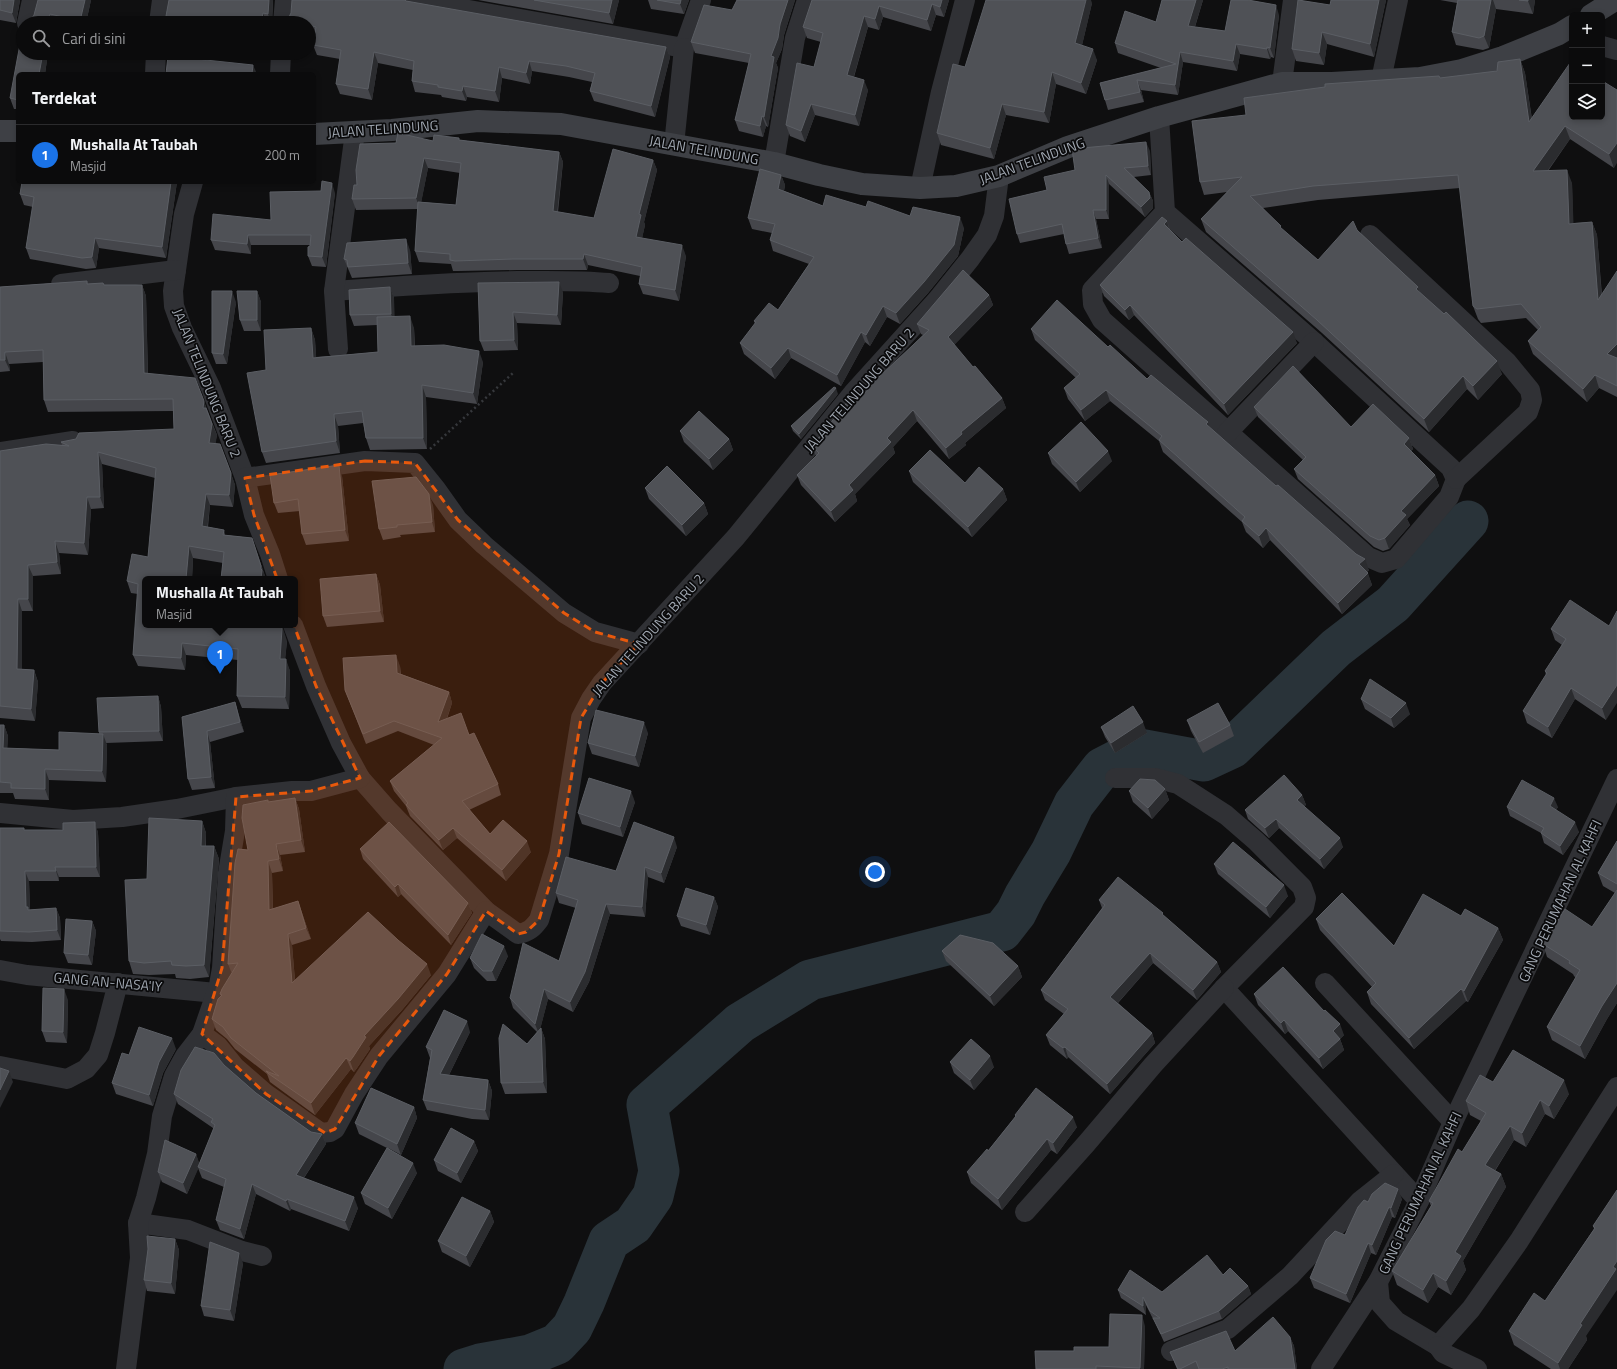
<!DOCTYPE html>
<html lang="id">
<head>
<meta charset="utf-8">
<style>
  body { margin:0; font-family:"Titillium Web",sans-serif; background:#141415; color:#f1f3f6 }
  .controls { position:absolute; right:12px; top:12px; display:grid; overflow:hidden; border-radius:6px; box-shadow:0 2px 6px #0003 }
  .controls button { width:36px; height:36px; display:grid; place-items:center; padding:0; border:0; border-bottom:1px solid #2b2b2d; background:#0b0b0c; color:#f1f3f6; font:20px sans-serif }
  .you { position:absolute; left:875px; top:872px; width:14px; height:14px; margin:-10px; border:3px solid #fff; border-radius:50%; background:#1a73e8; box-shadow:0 0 0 6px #1a73e833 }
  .badge { display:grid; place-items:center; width:26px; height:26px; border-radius:50%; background:#1a73e8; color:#fff; font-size:13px; font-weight:700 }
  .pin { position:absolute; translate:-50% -33px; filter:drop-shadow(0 1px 2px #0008) }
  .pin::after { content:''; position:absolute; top:21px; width:14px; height:12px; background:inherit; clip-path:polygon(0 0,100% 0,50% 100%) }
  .popup { position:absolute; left:142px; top:576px; width:156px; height:52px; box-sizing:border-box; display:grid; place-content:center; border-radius:6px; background:#0b0b0c; filter:drop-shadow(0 1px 3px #0005); font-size:13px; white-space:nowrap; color:#9a9b9d }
  .popup b { font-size:15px; color:#f1f3f6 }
  .popup::after { content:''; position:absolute; left:50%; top:100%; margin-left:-8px; border:8px solid transparent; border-top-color:#0b0b0c }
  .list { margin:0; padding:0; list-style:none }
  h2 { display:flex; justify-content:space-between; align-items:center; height:52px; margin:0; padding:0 16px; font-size:17px }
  h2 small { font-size:13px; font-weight:400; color:#9a9b9d }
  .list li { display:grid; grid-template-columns:26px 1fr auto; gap:12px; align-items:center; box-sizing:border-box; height:60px; padding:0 16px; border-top:1px solid #2b2b2d }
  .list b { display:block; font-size:15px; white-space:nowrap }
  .list p { margin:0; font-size:13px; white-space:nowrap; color:#9a9b9d }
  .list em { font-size:13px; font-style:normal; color:#9a9b9d }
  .icon { flex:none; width:22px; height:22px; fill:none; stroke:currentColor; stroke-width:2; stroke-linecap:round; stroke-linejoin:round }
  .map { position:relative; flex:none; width:1617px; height:1369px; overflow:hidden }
  .search { position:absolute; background:#0b0b0c; box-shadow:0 2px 6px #0003; left:16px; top:16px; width:300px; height:44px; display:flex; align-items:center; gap:10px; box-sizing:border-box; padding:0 14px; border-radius:22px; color:#9a9b9d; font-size:15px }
  .panel { position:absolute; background:#0b0b0c; box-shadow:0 2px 6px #0003; left:16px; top:72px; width:300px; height:112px; border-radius:6px }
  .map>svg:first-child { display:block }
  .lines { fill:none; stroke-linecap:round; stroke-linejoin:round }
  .river { stroke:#293339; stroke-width:41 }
  .path { stroke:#36383c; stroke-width:2.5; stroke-dasharray:2 3; stroke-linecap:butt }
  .street { stroke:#303135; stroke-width:20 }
  .secondary { stroke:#3e4045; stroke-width:22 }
  .wall { fill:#45464b; fill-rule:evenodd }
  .shaded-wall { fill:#2b2c2f }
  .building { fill:#4f5156; stroke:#5b5e64 }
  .marked { fill:#e8590c; fill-opacity:0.2; stroke:#e8590c; stroke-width:3; stroke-dasharray:8 5; stroke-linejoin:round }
  .labels { text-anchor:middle; stroke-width:3.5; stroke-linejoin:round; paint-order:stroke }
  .street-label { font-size:14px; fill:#a0a7b1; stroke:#0a0a0b }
</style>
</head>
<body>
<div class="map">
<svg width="1617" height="1369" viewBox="0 0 1617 1369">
  <rect width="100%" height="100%" fill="#0f0f10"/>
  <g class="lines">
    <path class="river" d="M464,1369l16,-5 50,-9 27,-11 15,-16 12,-25 25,-62 24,-16 20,-29 6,-25 -12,-66 93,-82 70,-43 192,-49 14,-18 9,-18 26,-43 23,-48 28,-36 37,-19 65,12 28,-13 104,-100 57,-44 75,-83"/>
    <path class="path" d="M430,449l83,-76"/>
    <g class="street">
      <path d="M412,0l272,48 17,-48"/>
      <path d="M27,23l5,-23"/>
      <path d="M159,23l3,-23"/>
      <path d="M283,23l2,-23"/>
      <path d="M1602,46l15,4"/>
      <path d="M155,74l1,-21"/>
      <path d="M280,74l1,-21"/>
      <path d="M1381,80l17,-80"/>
      <path d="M1282,83l11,-83"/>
      <path d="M1159,117l6,95 149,130 137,126 5,11 -7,18 -53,62 -14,4 -14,-6 -266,-237 -9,-16 -1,-14 73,-78"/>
      <path d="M674,145l10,-97"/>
      <path d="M774,163l21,-125 12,-38"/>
      <path d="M193,182l-9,32 -11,77 1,15 8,22 29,60 34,90 9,37 16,39 8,25"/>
      <path d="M920,188l21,-96 24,-92"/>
      <path d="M1370,235l137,127 23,28 2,10 -4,12 -72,67"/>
      <path d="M61,284l115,-14"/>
      <path d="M334,291c61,-5 122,-9 183,-10 31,0 61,-1 92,2"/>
      <path d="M338,349l-4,-58 21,-159"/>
      <path d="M1227,433l87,-91"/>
      <path d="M0,452l73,-11"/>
      <path d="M245,478l120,-17 50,2 21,26 22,31 26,25 80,68 31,19 44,12"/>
      <path d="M293,625l23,61 25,57 19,35 29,33 97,100 32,23c11,-2 15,-6 21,-14l20,-66 22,-136 10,-19 11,-16 134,-146 117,-144 84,-93 33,-41 17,-24 7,-19 5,-40"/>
      <path d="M1115,778h40l23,6 48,31 30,26 46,46 4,11 -2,9 -80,81 195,213"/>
      <path d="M1617,779l-164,343 -34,79 -41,81 2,21 16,18 42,25 33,-37 48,-68 98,-154"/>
      <path d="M0,813l73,7 49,-3 55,-8 59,-12 56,-6h19l49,-13"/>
      <path d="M0,970l27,5 189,18"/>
      <path d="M1325,983l128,139"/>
      <path d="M202,1034l16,12 17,21 31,27 55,39 9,-1 5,-3 19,-35 25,-38 68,-82 39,-63"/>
      <path d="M0,1066l67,13 19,-10 12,-14 7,-22 13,-50"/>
      <path d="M1025,1212l61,-68 67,-79 71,-77"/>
      <path d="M138,1223l50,7 54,21 20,5"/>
      <path d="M1438,1346l5,7 34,16"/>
      <path d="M1171,1351l57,-22 62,-53 70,-75 34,-27"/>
      <path d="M126,1369l14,-111 -2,-35 8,-25 11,-44 5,-38 12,-40 11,-20 17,-22 17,-49 3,-17 6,-95 7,-42 1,-34"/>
      <path d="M1321,1369l57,-87"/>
    </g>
    <g class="secondary">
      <path d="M1591,15l24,-15"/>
      <path d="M0,131h18"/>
      <path d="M314,134l78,-4 86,-9 83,3 213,39 45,12 43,9 58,4 36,-2 43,-10 69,-29 91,-30 123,-34h50l88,-5 42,-8 41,-13 56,-23 13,-8"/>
    </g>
  </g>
  <g class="wall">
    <path d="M0,0h20l-4,23 -16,-3z"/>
    <path d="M38,0h53l-5,23h-61l6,-3 3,-5z"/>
    <path d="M169,0h104l-1,23h-104l-2,-7z"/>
    <path d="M478,0h141l-6,24z"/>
    <path d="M648,0h41l-5,14 -33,-5z"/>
    <path d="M737,0h58l-11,35 -2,14 -6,14 2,5 -10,59 -2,-1 -3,11 -24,-6 -4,-11 14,-57 -54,-10 -4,-11 41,-32z"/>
    <path d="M812,0h137l-5,17 -8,-2 -5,16 -48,-14 -4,13 -11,-3 -14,50 14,13 -9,36 -44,-11 -10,27 -15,-6 -4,-11 28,-58 7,-25 -14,-4 -4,-11z"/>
    <path d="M1162,0h41l-8,27 30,4 54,-16 -5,43 -3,-1 -1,2 -30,-5 -3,17 -54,-9 -5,33 -37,-5 3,12 -36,8 -3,-10 -5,-17 61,-15 -43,-15 -3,-10 41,-21z"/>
    <path d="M1386,0l-12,57 -47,-13 -3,21 -28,-4 -4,-12 38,-44z"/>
    <path d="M1440,0h95l-2,14 -37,-5 -7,39 -6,2 -27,-5 -4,-13 5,-29z"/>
    <path d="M406,1l260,46 4,10 -15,60 -61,-16 -4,-10 2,-9 -23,-5 -37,-6 -2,13 -28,-6 -3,24 -32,-5 -1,4 -24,-4 -1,-2 -26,-3 -3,-11 1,-11 -35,-7 -6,37 -32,-6 -4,-10 4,-25 -23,-4 -4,-10 2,-9 -6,-1v-12h-19l-2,-4 3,-6z"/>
    <path d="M1092,3l-10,42 15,15 -11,34 -30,-10 -7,39 -43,-8 -12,44 -53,-14 -4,-12z"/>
    <path d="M23,53h25l-3,21h-27v35h-4l-4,-11z"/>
    <path d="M1520,59l5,14 7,46 70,-2 12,51 -44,-29 -22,32 24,12 1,40 19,-1 5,13 5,60 15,-24v126l-18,-9 -12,14 -54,-48 -5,-13 10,-11 -12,-12 -45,5 -3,-4 -5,-13 -13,-118 -142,12 -55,8 20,22 35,30 39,-30 61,57 3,7 81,80 -24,26 -11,-11 -38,43 -107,-99 -116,-101 -5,-13 26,-27 -23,3 -4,-13 46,-67 194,-37 57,-7z"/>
    <path d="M459,140l100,12 4,10 -5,50 36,6 59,-58 4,10 -13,52 1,3 -3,13 44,18 -7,45 -36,-7 -4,-10 1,-8 -52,-11 -1,5h-70l-59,1h-5l-2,-7 -32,-2 -4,-11 3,-42 -62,1 -4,-11 5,-14 39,-42zM428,168l32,5 -4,32 -35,-3z"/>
    <path d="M1150,151l1,24 -17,2 15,15 4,9v7l-8,9 -36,-33v35h-13l6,29 -33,6 -3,-10 -2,-10 -44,9 -3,-9 30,-44 28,-20z"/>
    <path d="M781,175l4,10 -1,6 39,15 43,1 44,9 54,12 -6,28 -30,37 -28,31 -13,-7 -17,29 -5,-4 -24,44 -50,-28 -16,21 -31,-25 -4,-11 15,-19 -1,-3 24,-11 31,-46 -36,-13 -3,-11 2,-7 -20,-4 -4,-11z"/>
    <path d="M22,182h155l-11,76 -67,-10 -3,20 -10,1 -56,-10 -4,-11 7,-41 -9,-2 -4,-11z"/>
    <path d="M335,193l-9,74 -14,-1 -4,-10 2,-11h-59v9l-36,-4 -4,-10 60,-20z"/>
    <path d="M1167,221l3,9 12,12 115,101 -69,72 -94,-100 -5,5 -25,-24 -4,-11z"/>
    <path d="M410,250l2,24 -60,4 -8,-19z"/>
    <path d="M87,281l1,3 15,-1 1,2h38l4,11 2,78 48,7 21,54 -2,9h5l15,41 -2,22 -23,-2 -2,22 16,3 1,5 27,3 14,41h-45l2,-16 -30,-5 -1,21h-47v46l142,16 -2,18 5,12 -1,38 -47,-1 -5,-12 1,-36 -52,-5 -1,15 -47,-4 -5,-11 5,-61 -7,-1 -4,-12 21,-24 7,-79 -53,-14 2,44 -13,1 -3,46 -29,-2 2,21 -28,2v35h-11v58l12,1 4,12 -3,39 -35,-3v-267l62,-6 -1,-3 113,-13 -1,-18 -125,1 -4,-12 -1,-38 -34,2 1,7 -10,1v-85z"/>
    <path d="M478,283l85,9 -2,33 -44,-2 1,27 -34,1 -4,-10z"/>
    <path d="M390,287l4,11v19l20,11 1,18 68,16 -6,42 -51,-7 1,52 -57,1 -4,-12 -3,-15 -25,3 2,27 -74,10 -4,-11 4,-82 45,-42 4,12 1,17 62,-5 -1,-27 -23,1 -4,-11z"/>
    <path d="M257,291l4,11v29h-17l-4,-11z"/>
    <path d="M989,295l4,10 -39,40 19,22 29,31 4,10 -41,35 1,2 -17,14 -32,-38 -24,26 2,6 -40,41 2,7 -22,21 -34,-37 -4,-10 19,-19 -4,-10 111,-111 -2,-1 -4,-10z"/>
    <path d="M236,302l-9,62h-11l-4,-11z"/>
    <path d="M1031,329l77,18 39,32 61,43 2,6 159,142 -2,2 5,13 -30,29 -72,-74 -7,8 -17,-16 -4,-10 -79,-70 -4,-11 -49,-40 -25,20 -17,-22 -4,-11 12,-10 -41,-38z"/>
    <path d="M838,394l-37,45 -8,-8 -2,-5z"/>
    <path d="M1254,407l97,20 58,11 4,11 -2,2 24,24 4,11 -32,33 3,6 -21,24 -6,2 -9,-4 -76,-68 -4,-10 9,-9 -45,-43z"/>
    <path d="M680,431l49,8 4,11 -20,20 -29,-28z"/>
    <path d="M1048,453l64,8 -32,31 -28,-28z"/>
    <path d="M909,471l56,12 38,6 4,11 -35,37 -59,-55z"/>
    <path d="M342,476l7,65 -43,4 -4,-11 -2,-23 -22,2 -4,-10z"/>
    <path d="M645,488l59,15 4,11 -22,22 -37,-37z"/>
    <path d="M433,505l2,27 -35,3 1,2 -18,3 -4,-11z"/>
    <path d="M376,574l4,11 4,37 -57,5 -4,-11z"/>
    <path d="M1609,626l-3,94 -31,-21 -23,39 -25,-15 -4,-12 23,-36 -1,-4 17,-26 -7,-5 -4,-11z"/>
    <path d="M400,666l1,8 48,18 3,11 -5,16 22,16 29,49 3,11 -32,15 21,24 41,18 -25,29 -49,-43 -14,12 -33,-34 -4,-10 -12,-15 -4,-10 44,-36 -36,-14 -32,13 -21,-54z"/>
    <path d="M158,696l3,11 2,34 -57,2 1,2 -1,37 -57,-2v20l-34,-1 -2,-6h-13v-68h4l4,11 -1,12 52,2 40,-16v-2z"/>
    <path d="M1361,699l49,15 -16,14 -29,-19z"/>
    <path d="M235,702l9,30 -34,10 5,46 -23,2 -4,-11 -6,-62z"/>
    <path d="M1187,720l43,5 4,11 -31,17 -12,-22z"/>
    <path d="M1101,727l46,6 -32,20 -10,-16z"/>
    <path d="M648,733l-9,34 -47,-13 -4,-11z"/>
    <path d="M1165,789l4,11 -17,19 -19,-17 -4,-11z"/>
    <path d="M1302,795l4,10 -2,1 39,41 -19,22 -45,-41 -10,10 -21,-19 -3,-9z"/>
    <path d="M295,798l4,11 6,43 -25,3 3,16 -11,2 1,36 25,-8 13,38 -19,6 3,35 136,-5 -29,35 -33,36 1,3 -13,19 -3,4 -3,-3 -36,46 -45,-33 -3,-8 -32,-25 -8,-10 -11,-9 -4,-11 9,-23 -1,-2 12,-20 -4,-10 20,-114 21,-48z"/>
    <path d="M635,802l-12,35 -41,-13 -4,-11z"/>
    <path d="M1507,807h51l-2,3 23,22 -16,23 -19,-12 -3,-10 -31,-17z"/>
    <path d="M202,821l4,12v13h8l5,13 -10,118 -19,2 -14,-1 -1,-4 -26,1 -16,-1 -4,-13 18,-82z"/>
    <path d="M95,822l3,11 2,44h-41v4h-30l1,29 26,-2 4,10 1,22 -29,2 -31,-1 -1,-2v-111l25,2h38z"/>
    <path d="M1617,841v162l-10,16 -22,40 -33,-19 -5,-13 29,-49 -2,-2 -1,-2 -26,-17 -4,-13 49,-17 23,-34 -12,-7 -5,-13z"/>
    <path d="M677,847l-13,36 -16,-6 -3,40 -35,-3 -21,68 -16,30 -25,-13 -8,30 1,-1 4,11 2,54 -42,1 -4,-11 26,-39 10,-12 -24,-24 -3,-10 49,-37 17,-53 -17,-5 -3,-10 60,-22z"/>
    <path d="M360,849l108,54 4,10 -21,32 -50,-51 -3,3 -35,-38z"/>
    <path d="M1214,864l74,32 -18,22 -52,-44z"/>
    <path d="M714,897l4,10 -8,28 -29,-9 -4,-10z"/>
    <path d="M1099,900l65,16 53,46 4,10 -24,28 -44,-37 -35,40 34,30 3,10 -45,51 -42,-37 -1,2 -17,-14 -4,-10 18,-21 -19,-14 -4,-10 61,-82z"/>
    <path d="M1461,916l37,12 5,12 -35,62 -2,-1 -52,48 -43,-45 -4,-12 5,-5 -52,-57 -4,-11 78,27z"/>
    <path d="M92,921l4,10 -4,34 -24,-2 -4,-10z"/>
    <path d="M942,951l76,15 4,11 -28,29 -48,-45z"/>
    <path d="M508,956l-12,25h-9l-13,-13 -4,-10z"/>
    <path d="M1254,994l90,41 -4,4 4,11 -21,19 -35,-38 -3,3 -27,-29z"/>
    <path d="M68,1000l-1,43 -21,-1 -4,-11z"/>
    <path d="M470,1032l-21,43 39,5 4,11 -3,29 -17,-1 -45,-9 -4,-10 7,-42 -4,-11z"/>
    <path d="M176,1049l-13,24 -10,33 -37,-12 -4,-11z"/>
    <path d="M950,1062l44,5 -20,23 -20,-17z"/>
    <path d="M224,1065l32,28 55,39 11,2 4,10 -22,34 54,30 -9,23 -58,-22 -1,2 -34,-17 -12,45 -24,-9 -4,-10 8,-33 -22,-9 -4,-10 -11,26 -25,-12 -4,-10 38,-18 3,10 15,-36h-1l-35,-24 -4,-10z"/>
    <path d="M1493,1082l76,12 -15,25 -9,-5 -19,33 -12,-7 -19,31 6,3 5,13 -43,74 3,9 -15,25 -13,-8 -10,16 -31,-18 -5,-14 39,-65 -2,-5 33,-49 19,-31 -11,-6 -4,-14z"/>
    <path d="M414,1107l3,11 -16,37 -13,-7 29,25 -25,46 -27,-15 -4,-11 26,-45 -28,-14 -4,-11z"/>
    <path d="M1015,1115l62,12 -20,27 -6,-4 -49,60 -31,-27 -4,-11 21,-21 28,-35z"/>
    <path d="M474,1141l4,10 -17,32 -23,-12 -4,-11z"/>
    <path d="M1617,1190l-31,146 1,4 -19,29h-17l-37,-24 -5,-14 36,-30 49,-72 -1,-3z"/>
    <path d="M1402,1199l-7,19 -3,-1 -16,38 -5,-2 -21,50 -36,-15 -4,-10 35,-43 23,-33z"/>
    <path d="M490,1211l4,11 -24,45 -28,-15 -4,-11z"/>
    <path d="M175,1239l4,11 -4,44 -28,-3 -3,-11z"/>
    <path d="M243,1263l-9,58 -30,-5 -3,-10z"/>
    <path d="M1223,1275l25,11 3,8 -29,25 -58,23 -10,-22 -1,-1 -7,-14v10l-25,-17 -3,-8 44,2z"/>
    <path d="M1145,1326l-1,43h-108l38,-18 35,-4z"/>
    <path d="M1290,1337l4,9 3,23h-120l-7,-17 65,-1z"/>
  </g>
  <g class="shaded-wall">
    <path d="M14,0h6l-4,23 -4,-10z"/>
    <path d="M85,0h6l-5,23h-5l-1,-2z"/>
    <path d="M269,0h4l-1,23h-1l-3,-9z"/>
    <path d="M612,0h7l-6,24 -4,-11z"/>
    <path d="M681,0h8l-5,14 -4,-10z"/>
    <path d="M788,0h7l-11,35 -2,14 -6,14 2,5 -10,59 -4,-10 7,-61z"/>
    <path d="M942,0h7l-5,17 -4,-10z"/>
    <path d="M1086,0h5l1,3 -12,51 -5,-11z"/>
    <path d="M1196,0h7l-11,36 -4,-10z"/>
    <path d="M1379,0h7l-12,57 -4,-13z"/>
    <path d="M1491,0h2l3,9 -7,39 -5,-12z"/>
    <path d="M1528,0h7l-2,14 -5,-13z"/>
    <path d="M932,4l4,11 -5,16 -4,-11z"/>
    <path d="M1276,5l3,10 -5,43 -4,-10z"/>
    <path d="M879,6l4,11 -4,13 -4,-11z"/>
    <path d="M263,13l4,10h-6z"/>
    <path d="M50,14l3,9h-5z"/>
    <path d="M864,16l4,11 -17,59 -4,-11z"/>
    <path d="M1322,32l5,12 -3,21 -5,-12z"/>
    <path d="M1236,44l4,10 -3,17 -4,-10z"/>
    <path d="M666,47l4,10 -15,60 -4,-11z"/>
    <path d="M1267,47l4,10 -1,2 -3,-10z"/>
    <path d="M1093,49l4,11 -11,34 -5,-11z"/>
    <path d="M374,52l4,11 -6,37 -4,-11z"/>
    <path d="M1180,52l3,10 -5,33 -3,-10z"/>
    <path d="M43,53h5l-3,21h-6z"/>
    <path d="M1520,59l5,14 9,62 -5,-13z"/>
    <path d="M529,61l3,10 -2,13 -4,-11z"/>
    <path d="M253,65l4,9h-5z"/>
    <path d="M499,67l3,11 -3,24 -4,-11z"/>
    <path d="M1052,72l4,12 -7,39 -5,-11z"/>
    <path d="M864,80l4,10 -9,36 -4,-11z"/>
    <path d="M1137,80l4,10 3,12 -4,-10z"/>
    <path d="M463,86l4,11 -1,4 -4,-10z"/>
    <path d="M811,104l4,11 -10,27 -4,-11z"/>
    <path d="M1002,104l4,11 -12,44 -4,-11z"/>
    <path d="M762,116l4,10 -3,11 -3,-11z"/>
    <path d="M1565,126l5,13 -32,45 -5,-13z"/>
    <path d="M1146,142l4,9 1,24 -3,-9z"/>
    <path d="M1617,143v20l-3,5 -5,-14z"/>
    <path d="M559,152l4,10 -7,60 -3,-11z"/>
    <path d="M424,158l4,10 -8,41 -4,-11z"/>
    <path d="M653,160l4,10 -13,52 1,3 -5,23 -4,-11 3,-23z"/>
    <path d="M1567,170l5,13 2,54 -5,-13z"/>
    <path d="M781,175l4,10 -3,15 -4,-11z"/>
    <path d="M1106,175l3,9v35l-3,-9z"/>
    <path d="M171,182h6l-11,76 -4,-11z"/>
    <path d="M332,183l3,10 -9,74 -4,-10z"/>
    <path d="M1149,192l4,9v7l-8,9 -4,-10z"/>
    <path d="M1093,210l3,9 6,29 -4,-10z"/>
    <path d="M960,217l4,11 -6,28 -30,37 -28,31 -4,-11z"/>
    <path d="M1167,221l3,11 -6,-8z"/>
    <path d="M1592,222l5,13 6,78 -5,-13z"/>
    <path d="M248,235l3,10v9l-4,-10z"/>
    <path d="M95,238l4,10 -3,20 -4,-11z"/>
    <path d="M406,239l4,11 2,24 -4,-11z"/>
    <path d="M682,245l4,11 -7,45 -4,-11z"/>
    <path d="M584,254l4,11 -1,5 -4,-11z"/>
    <path d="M559,282l4,10 -2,33 -4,-10z"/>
    <path d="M142,285l4,11 2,89 -4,-12z"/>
    <path d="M390,287l4,11 1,27 -4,-11z"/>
    <path d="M1418,287l5,13 -7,-11z"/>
    <path d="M232,291l4,11 -9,62 -4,-10z"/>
    <path d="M257,291l4,11v29l-4,-11z"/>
    <path d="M989,295l4,10 -42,43 -3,-11z"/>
    <path d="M1130,305l4,10 -5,5 -4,-10z"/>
    <path d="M883,306l4,11 -17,29 -4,-11z"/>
    <path d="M513,312l4,11 1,27 -4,-10z"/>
    <path d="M410,316l4,12 1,29 -4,-11z"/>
    <path d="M311,328l4,12 2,29 -4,-11z"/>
    <path d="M861,332l4,10 -24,44 -4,-11z"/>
    <path d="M1293,332l4,11 -69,72 -4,-11z"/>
    <path d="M1617,344v18l-10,-8z"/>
    <path d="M788,348l3,10 -16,21 -4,-11z"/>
    <path d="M479,351l4,11 -6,42 -4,-11z"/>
    <path d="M5,352l4,12 1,7 -5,-11z"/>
    <path d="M1497,361l5,13 -24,26 -5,-14z"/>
    <path d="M1595,375l4,13 -12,14 -4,-13z"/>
    <path d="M1463,376l4,13 -38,43 -5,-13z"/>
    <path d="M422,385l4,12 1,52 -4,-11z"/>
    <path d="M836,388l2,6 -37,45 -2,-5z"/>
    <path d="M1106,390l4,11 -25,20 -4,-11z"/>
    <path d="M1002,398l4,10 -41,35 1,2 -17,14 -3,-11 15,-16z"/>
    <path d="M204,401l4,12 -5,-5z"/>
    <path d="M913,410l4,11 -24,26 2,6 -40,41 2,7 -22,21 -4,-11 18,-26 38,-47z"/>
    <path d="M334,414l4,12 2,27 -4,-12z"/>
    <path d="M1208,422l4,11 -6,-9z"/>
    <path d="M212,424l5,11 -3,20 -5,-12z"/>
    <path d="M1409,438l4,11 -6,6 -3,-11z"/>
    <path d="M729,439l4,11 -20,20 -4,-11z"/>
    <path d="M1108,451l4,10 -32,31 -4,-10z"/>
    <path d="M98,452l4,12 2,44 -4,-11z"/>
    <path d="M339,465l3,11 7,65 -4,-11z"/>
    <path d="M231,473l4,12 -2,22 -4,-12z"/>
    <path d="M1435,475l4,11 -32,33 3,6 -21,24 -4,-11 16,-27z"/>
    <path d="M1003,489l4,11 -35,37 -4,-10z"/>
    <path d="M206,494l4,11 -4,33 -4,-12z"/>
    <path d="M429,494l4,11 2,27 -3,-10z"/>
    <path d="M87,497l4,12 -3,46 -4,-12z"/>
    <path d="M704,503l4,11 -22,22 -4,-11z"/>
    <path d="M1266,528l4,12 -7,8 -4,-12z"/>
    <path d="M252,538l14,41h-5z"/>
    <path d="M55,541l4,12 2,21 -4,-12z"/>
    <path d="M189,546l4,12 -1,21h-6z"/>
    <path d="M1365,559l4,11 -5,6 -5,-12z"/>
    <path d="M28,565l5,11v35l-5,-12z"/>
    <path d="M1368,573l4,12 -30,29 -4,-11z"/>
    <path d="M376,574l4,11 4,37 -4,-11z"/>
    <path d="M18,599l4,12v70l-5,-12z"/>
    <path d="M281,625h1l5,16 -3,30 -4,-12z"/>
    <path d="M182,643l4,12 -1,15 -4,-12z"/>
    <path d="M396,655l4,11 1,18 -4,-11z"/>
    <path d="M286,659l4,12 -1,38 -4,-12z"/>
    <path d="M34,670l4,12 -3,39 -4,-12z"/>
    <path d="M1617,685v18l-11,17 -4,-12z"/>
    <path d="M1571,688l4,11 -23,39 -4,-11z"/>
    <path d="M449,692l3,11 -10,29 -4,-10z"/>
    <path d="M158,696l3,11 2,34 -4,-10z"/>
    <path d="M235,702l3,11 6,19 -4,-10z"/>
    <path d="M1406,703l4,11 -16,14 -3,-10z"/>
    <path d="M644,722l4,11 -9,34 -4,-11z"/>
    <path d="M1143,722l4,11 -32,20 -4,-10z"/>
    <path d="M4,725l4,11 -1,23 -4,-11z"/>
    <path d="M207,731l3,11 5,46 -4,-11z"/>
    <path d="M103,734l4,11 -1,37 -4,-11z"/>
    <path d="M45,769l4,11v20l-4,-11z"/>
    <path d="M1165,789l4,11 -17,19 -4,-11z"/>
    <path d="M631,791l4,11 -12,35 -3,-10z"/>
    <path d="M1302,795l4,10 -5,4 -4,-9z"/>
    <path d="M295,798l4,11 6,43 -4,-12z"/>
    <path d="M1554,798l4,9 -5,8 -3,-9z"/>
    <path d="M1276,819l3,9 -10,10 -4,-10z"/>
    <path d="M202,821l4,12 -1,25 -4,-12z"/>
    <path d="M95,822l3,11 2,44 -4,-10z"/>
    <path d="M1575,822l4,10 -16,23 -3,-9z"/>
    <path d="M453,828l4,10 -14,12 -4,-10z"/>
    <path d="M674,837l3,10 -13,36 -3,-10z"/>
    <path d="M1340,838l3,9 -19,22 -4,-10z"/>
    <path d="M527,841l4,11 -25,29 -4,-11z"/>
    <path d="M276,844l4,11 3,16 -4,-12z"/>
    <path d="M214,846l5,13 -10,118 -5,-12z"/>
    <path d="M268,861l4,12 1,48 -4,-11z"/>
    <path d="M55,867l4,10v4l-3,-10z"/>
    <path d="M645,867l3,10 -3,40 -3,-10z"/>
    <path d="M25,871l4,10 1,29 2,7 -6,-10z"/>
    <path d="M398,884l3,10 -3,3 -3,-10z"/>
    <path d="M1284,885l4,11 -18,22 -4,-11z"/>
    <path d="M714,897l4,10 -8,28 -4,-10z"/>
    <path d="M298,901l4,12 9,26 -5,-11z"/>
    <path d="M468,903l4,10 -21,32 -3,-10z"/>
    <path d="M606,904l4,10 -21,68 -16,30 -3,-10z"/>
    <path d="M56,908l4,10 1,22 -4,-10z"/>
    <path d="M92,921l4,10 -4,34 -4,-10z"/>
    <path d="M1498,928l5,12 -35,62 -4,-11z"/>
    <path d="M288,934l4,11 4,49 -4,-11z"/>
    <path d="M504,946l4,10 -12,25 -4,-10z"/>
    <path d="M1150,953l3,10 -39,44 -4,-10z"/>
    <path d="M1217,962l4,10 -24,28 -4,-10z"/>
    <path d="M427,964l4,11 -29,35 -33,36 1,3 -13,19 -3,4 -4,-11 14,-25z"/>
    <path d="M1018,966l4,11 -28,29 -4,-10z"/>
    <path d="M1617,983v20l-10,16 -22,40 -5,-13 22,-40z"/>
    <path d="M64,989l4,11 -1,43 -4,-11z"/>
    <path d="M544,989l4,10 -9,35 -4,-10z"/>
    <path d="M1461,989l5,12 -52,48 -5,-11z"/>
    <path d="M1284,1020l4,11 -3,3 -4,-11z"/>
    <path d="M467,1021l3,11 -26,53 -4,-11z"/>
    <path d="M1340,1024l4,11 -7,7 -4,-11z"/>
    <path d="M541,1028l4,11 2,54 -4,-11z"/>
    <path d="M1152,1033l3,10 -45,51 -3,-10z"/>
    <path d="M172,1038l4,11 -13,24 -10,33 -4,-11 10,-33z"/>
    <path d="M1340,1039l4,11 -21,19 -4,-11z"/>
    <path d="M1065,1047l3,10 -1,2 -4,-11z"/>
    <path d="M990,1056l4,11 -20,23 -4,-10z"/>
    <path d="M346,1058l5,11 -36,46 -4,-12z"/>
    <path d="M9,1071l4,11 -13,26v-18z"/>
    <path d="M488,1080l4,11 -3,29 -4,-10z"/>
    <path d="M1564,1080l5,14 -15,25 -5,-13z"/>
    <path d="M1540,1100l5,14 -19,33 -4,-14z"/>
    <path d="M414,1107l3,11 -16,37 -4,-11z"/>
    <path d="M1073,1117l4,10 -20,27 -4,-11z"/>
    <path d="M1510,1126l4,14 -24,38 -5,-13z"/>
    <path d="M322,1134l4,10 -27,41 -3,-10z"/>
    <path d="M1047,1139l4,11 -49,60 -4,-11z"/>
    <path d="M474,1141l4,10 -17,32 -4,-10z"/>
    <path d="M196,1154l4,11 -13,29 -4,-11z"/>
    <path d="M413,1163l4,10 -25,46 -4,-11z"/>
    <path d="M1501,1174l5,13 -43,74 3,9 -15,25 -5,-14 9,-29z"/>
    <path d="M252,1184l4,10 -12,45 -4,-10z"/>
    <path d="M1398,1189l4,10 -7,19 -4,-10z"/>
    <path d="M354,1197l4,11 -9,23 -4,-10z"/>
    <path d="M287,1199l4,10 -1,2 -4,-10z"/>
    <path d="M1389,1207l3,10 -16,38 -4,-10z"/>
    <path d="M490,1211l4,11 -24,45 -4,-11z"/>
    <path d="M175,1239l4,11 -4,44 -4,-11z"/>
    <path d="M1368,1243l3,10 -21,50 -4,-9z"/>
    <path d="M239,1253l4,10 -9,58 -4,-11z"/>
    <path d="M1617,1261v29l-31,46 1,4 -19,29h-8l-2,-6 22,-39z"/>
    <path d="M1433,1273l5,14 -10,16 -5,-13z"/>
    <path d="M1248,1286l3,8 -29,25 -3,-8z"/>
    <path d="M1143,1297l3,8v10l-3,-9z"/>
    <path d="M1142,1315l3,11 -1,43h-4v-1z"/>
    <path d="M1290,1337l4,9 3,23h-2z"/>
  </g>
  <g class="building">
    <path d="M0,0h14l-2,13 -12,-3z"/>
    <path d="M38,0h47l-5,21 -30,-7 -2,9h-23l6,-3 3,-5z"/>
    <path d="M169,0h100l-1,14 -5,-1 -2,10h-66l-29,-7z"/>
    <path d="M292,0h113l1,1 260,46 -15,59 -61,-15 5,-18 -29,-7 -37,-5 -3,12 -27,-6 -4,24 -32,-5 -1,5 -24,-4v-2l-26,-4 2,-20 -40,-9 -6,37 -32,-5 5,-34 -28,-5 3,-18 -7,-2v-2h-7l-14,-4 3,-6z"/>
    <path d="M534,0h78l-3,13z"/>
    <path d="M657,0h24l-1,4z"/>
    <path d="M737,0h51l-8,24 -2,14 -7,18 3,1 -10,60 -2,-1 -2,10 -25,-6 16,-66 -60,-12 13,-37 28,5z"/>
    <path d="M812,0h130l-2,7 -8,-3 -5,16 -48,-14 -4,13 -11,-3 -17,59 17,5 -9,35 -44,-11 -10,27 -15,-6 11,-62 17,4 9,-34 -20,-6z"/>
    <path d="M986,0h100l-11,43 18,6 -12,34 -29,-11 -8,40 -42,-8 -12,44 -53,-15 16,-69 12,3z"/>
    <path d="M1162,0h34l-8,26 37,5 6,-31h17l28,5 -6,43 -3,-1v2l-31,-5 -3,17 -53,-9 -5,33 -38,-5 3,12 -35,8 -5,-17 76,-19 -61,-21 10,-32 31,11z"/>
    <path d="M1298,0l32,5 1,-5h48l-9,44 -48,-12 -3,21 -27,-4z"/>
    <path d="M1458,0h33l-7,36 -5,2 -27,-6z"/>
    <path d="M1519,0h9v1z"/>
    <path d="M23,28v25h20l-4,21h-21v26l-8,-2z"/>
    <path d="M168,56l85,9 -1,9h-86z"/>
    <path d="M1520,59l9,63 41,-59 2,2v52h30v-33l2,-2 13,8v53l-8,11 -44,-28 -32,45 34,-1 2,54 23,-2 6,78 19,-29v73l-10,10 10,4v28l-22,-11 -12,14 -55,-48 13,-14 -20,-23 -44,5 -4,-3 -15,-131 -145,11 -63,10 31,30 -1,1 38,33 35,-39 4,9 61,57 -2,2 28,25 2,-2 51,49 -24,25 -10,-10 -39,43 -107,-99 -116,-101 41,-42 -42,5 -8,-61 54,-6 -2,-17 81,-11v-3l114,-8 1,2 57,-7 1,-9z"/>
    <path d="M398,133l35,8 1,-6 25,3v2l100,12 -6,59 41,7 19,-69 40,11 -14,54 2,1 -5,22 46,8 -7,45 -36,-6 3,-17 -58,-13 -1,5h-70l-58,2 -5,-1v-6l-35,-3 3,-49 38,3 5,-42 -37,-5 -8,40 -64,1 2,-14h3l-1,-15 4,-26 36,-1z"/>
    <path d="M1146,142l2,24 -24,2 25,24 1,6 -9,9 -35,-32v35h-13l5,28 -32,6 -4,-20 -45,10 -8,-35 38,-9 -3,-13 31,-7 -3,-21z"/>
    <path d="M760,169l21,6 -3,14 45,17 3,-11 40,12 2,-6 42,15 3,-9 47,10 -6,28 -30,37 -28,31 -13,-7 -17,29 -5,-3 -24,43 -49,-27 -17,20 -31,-25 16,-21 -2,-1 15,-18 9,7 36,-53 -44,-17 5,-16 -27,-6z"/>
    <path d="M322,181l10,2 -10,74 -14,-1v-9l2,-1 1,-11h-63l-1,9 -36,-4 2,-26 58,6 -1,-28 51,-1z"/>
    <path d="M22,182h149l-9,65 -67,-9 -3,19 -10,1 -56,-10 8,-51 -14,-3z"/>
    <path d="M1162,217l5,4 -3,3 18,18 4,-4 107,94 -69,72 -94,-99 -5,5 -25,-25z"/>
    <path d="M406,239l2,24 -60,4 -1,-7 -3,-1 3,-16z"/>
    <path d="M963,270l26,25 -41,42 25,30 2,-1 27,32 -41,34 1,2 -16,14 -33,-38 -26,28 4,4 -42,43 4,5 -22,21 -34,-36 22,-22 -7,-7 37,-46 5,5 26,-29 49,-46 -12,-6z"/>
    <path d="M87,281v3l16,-1 1,2h38l2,88 51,5 9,23 -1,7h3l6,16 -3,19 11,1 11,29 -2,22 -23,-1 -4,32 22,4 -1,5 29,3 9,28v3l1,1 -1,9h-40l3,-27 -35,-6 -3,33h-41v46h136l1,4 -2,30h6l-1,38 -48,-1 1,-47 -56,-6 -1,15 -48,-3 5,-71 -11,-3 5,-27 16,3 8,-89 -58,-16 2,45h-13l-3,46 -29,-2 2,21 -29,3v34h-10l-1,70 17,1 -3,39 -31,-3v-255l46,-7 23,2 -8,-4 15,-3 3,-6 95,-4 -1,-30 -129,1 -1,-50 -38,2v8h-5v-73z"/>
    <path d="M559,282l-2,33 -44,-3 1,28 -34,1 -2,-58z"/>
    <path d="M390,287l1,27 -41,1 -1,-25z"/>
    <path d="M212,291h20l-9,63 -11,-1z"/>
    <path d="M237,291h20v29h-17z"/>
    <path d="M1057,300l51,47 2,-2 37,34 4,-4 52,43 5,4 -2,2 70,62 2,-1 78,69 9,5 -6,5 9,9 -30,30 -72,-75 -7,8 -17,-15 3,-4 -86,-77 3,-4 -56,-46 -25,20 -17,-22 16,-14 -49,-45z"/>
    <path d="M410,316l1,30 33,-1 35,6 -6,42 -51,-8 1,53h-57l-4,-27 -28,3 2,27 -74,11 -15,-79 19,-3 -2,-40 47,-2 2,30 65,-6 -1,-35z"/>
    <path d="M1293,366l58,61 22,-23 36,34 -5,6 31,31 -34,36 5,4 -21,23 -6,2 -9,-4 -76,-67 12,-12 -52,-50z"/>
    <path d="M834,387l2,1 -37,46 -8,-8z"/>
    <path d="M699,411l30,28 -20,20 -29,-28z"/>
    <path d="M1081,422l27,29 -32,31 -28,-29z"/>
    <path d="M930,450l35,33 14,-16 24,22 -35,38 -59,-56z"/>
    <path d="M339,465l6,65 -43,4 -4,-35 -24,4 -4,-28z"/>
    <path d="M667,466l37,37 -22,22 -37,-37z"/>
    <path d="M416,477l13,17 3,28 -35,3v2l-18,2 -7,-48z"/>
    <path d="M376,574l4,37 -57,5 -3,-37z"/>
    <path d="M1570,600l39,26 8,-15v74l-15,23 -31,-20 -23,39 -25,-16 24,-38 -2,-2 21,-32 -15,-10z"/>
    <path d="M396,655l1,18 52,19 -11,30 23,-9 8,22 5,-2 24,51 -36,17 28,33 13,-14 24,21 -25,29 -49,-42 -14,12 -33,-35 2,-2 -18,-22 52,-43 -48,-17 -31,13 -18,-44 -2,-32z"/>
    <path d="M1370,679l36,24 -15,15 -30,-19z"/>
    <path d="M158,696l1,35 -60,1 -2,-34z"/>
    <path d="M235,702l5,20 -33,9 4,46 -23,2 -6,-62z"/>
    <path d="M1218,703l12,22 -31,17 -12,-22z"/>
    <path d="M1133,706l10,16 -32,21 -10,-16z"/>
    <path d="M596,710l48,12 -9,34 -47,-13z"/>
    <path d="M0,725h4l-1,23 56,2v-18l44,2 -1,37 -57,-2v20l-34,-1v-5l-11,-1z"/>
    <path d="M1284,775l18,20 -5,5 43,38 -20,21 -44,-40 -11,9 -20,-18z"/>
    <path d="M589,778l42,13 -11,36 -42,-14z"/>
    <path d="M1140,779l15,1 10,9 -17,19 -19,-17z"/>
    <path d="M1522,780l32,18 -4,8 25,16 -15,24 -19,-13 3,-5 -37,-21z"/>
    <path d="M295,798l6,42 -25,4 3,15 -11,2 1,49 29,-9 8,27 -18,6 4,49 76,-71 30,28 29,24 -29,35 -34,37 2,1 -13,20 -3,4 -4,-3 -35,45 -42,-29 -3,-3 13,5 -48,-38 -8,-11 -11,-8 6,-20 4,-4 -2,-1 2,-5 16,-26 -10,1 7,-101 3,-14 10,1 -6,-32 1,-13 25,-5v2z"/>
    <path d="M149,818l53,3 -1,25h13l-10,119 -18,1 -14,-1 -1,-4 -27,2 -15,-2 -4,-81 22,-1z"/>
    <path d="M95,822l1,45h-41l1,4h-31l1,36h2v3l28,-2 1,22 -28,2 -29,-1v-103h24v2h39v-7z"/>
    <path d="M389,822l79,81 -20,32 -50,-51 -3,3 -35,-38z"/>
    <path d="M634,822l40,15 -13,36 -16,-6 -3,40 -36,-3 -21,68 -15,30 -26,-13 -9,35 -25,-26 13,-55 36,18 19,-61 -22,-7 10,-36 50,14z"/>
    <path d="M1617,841v43l-19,-11z"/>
    <path d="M1233,842l51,43 -18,22 -52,-43z"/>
    <path d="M1118,877l45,36 -1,1 55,48 -24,28 -43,-37 -40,44 42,36 -45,51 -42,-37 -2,1 -17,-13 22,-26 -27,-19 64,-85 -6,-5z"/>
    <path d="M686,888l28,9 -8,28 -29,-9z"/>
    <path d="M1617,890v93l-15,23 -22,40 -33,-19 33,-57 -11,-7 1,-2 -27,-17 22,-35 27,18z"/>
    <path d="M1342,893l52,53 29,-52 38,22 4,-7 33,19 -34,63 -3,-2 -52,49 -42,-46 9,-9 -60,-64z"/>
    <path d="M66,919l26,2 -4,34 -24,-2z"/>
    <path d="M482,934l22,12 -12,25h-9l-13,-13z"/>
    <path d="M960,935l33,8 25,23 -28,30 -48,-45z"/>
    <path d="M1283,967l41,44 1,-1 15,14 -7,7 7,8 -21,19 -35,-38 -3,3 -27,-29z"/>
    <path d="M43,988l21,1 -1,43 -21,-1z"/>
    <path d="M444,1010l23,11 -27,53 48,6 -3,30 -17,-2 -45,-8 9,-50 -6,-3z"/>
    <path d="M503,1024l24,20 14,-16 2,54 -42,1 -2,-45z"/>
    <path d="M139,1027l33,11 -13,24 -10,33 -37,-12 10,-30 7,2z"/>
    <path d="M971,1039l19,17 -20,24 -20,-18z"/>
    <path d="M195,1047l19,6 10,12 32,28 55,39 11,2 -26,41 58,22 -9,24 -58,-22 -1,2 -34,-17 -12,45 -24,-9 10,-41 -28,-12 17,-42 -4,-3 2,-3 -39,-25 7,-24z"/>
    <path d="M1513,1050l51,30 -15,26 -9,-6 -18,33 -12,-7 -25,39 16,9 -46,78 6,4 -15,25 -13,-8 -10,17 -31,-19 41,-68 -4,-2 29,-52 4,3 24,-39 -20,-12 14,-26 13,7z"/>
    <path d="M0,1068l9,3 -9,19z"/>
    <path d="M371,1088l43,19 -17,37 -42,-21z"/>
    <path d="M1036,1088l37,29 -20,26 -6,-4 -49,60 -31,-27 20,-23 1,2 28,-35 -1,-1z"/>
    <path d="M451,1128l23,13 -17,32 -23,-13z"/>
    <path d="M165,1140l31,14 -13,29 -25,-11z"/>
    <path d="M387,1148l26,15 -25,45 -27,-15z"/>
    <path d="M1385,1183l13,6 -7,19 -2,-1 -17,38 -4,-2 -22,51 -36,-16 16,-38 9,-9 10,4 13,-28 6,-7 4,2 4,-8z"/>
    <path d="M1617,1190v71l-4,6 3,2 -36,55 2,1 -24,38 -49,-32 25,-38 11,8 50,-73 -2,-2z"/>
    <path d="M462,1197l28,14 -24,45 -28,-15z"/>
    <path d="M147,1236l28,3 -4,44 -27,-3 4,-31z"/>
    <path d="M210,1242l29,11 -9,57 -29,-4z"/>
    <path d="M1207,1255l16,20 7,-7 18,18 -29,25 -58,23 -8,-16h7l-10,-7 -7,-14v9l-25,-16 12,-20 32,22z"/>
    <path d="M1110,1314l32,1 -2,53 -44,-2v3h-60l-1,-18h39v-4h35z"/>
    <path d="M1273,1317l17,20 5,32h-67v-2l-6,2h-23l-3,-8 -16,8h-2l-8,-17 56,-21 9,20z"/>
  </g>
  <path class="marked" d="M365,461l50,2 43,57 106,93 31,19 44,12 -37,39 -21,35 -22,136 -20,66 -13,12 -8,2 -32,-23 -39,63 -68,82 -44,73 -10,4 -59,-39 -64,-60 20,-66 14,-171 75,-6 49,-13 -44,-92 -62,-171 -9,-37z"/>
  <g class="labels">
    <g class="street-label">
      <text transform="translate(383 129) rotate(-4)" y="5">JALAN TELINDUNG</text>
      <text transform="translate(704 150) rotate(10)" y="5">JALAN TELINDUNG</text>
      <text transform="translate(1032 161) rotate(-20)" y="5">JALAN TELINDUNG</text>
      <text transform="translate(207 383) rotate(68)" y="5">JALAN TELINDUNG BARU 2</text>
      <text transform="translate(859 390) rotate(-49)" y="5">JALAN TELINDUNG BARU 2</text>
      <text transform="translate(648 635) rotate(-48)" y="5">JALAN TELINDUNG BARU 2</text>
      <text transform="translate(1560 901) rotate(-65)" y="5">GANG PERUMAHAN AL KAHFI</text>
      <text transform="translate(108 982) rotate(5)" y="5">GANG AN-NASA'IY</text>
      <text transform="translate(1420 1193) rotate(-65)" y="5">GANG PERUMAHAN AL KAHFI</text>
    </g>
  </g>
</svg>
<div class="controls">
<button>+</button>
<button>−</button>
<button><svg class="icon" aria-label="layers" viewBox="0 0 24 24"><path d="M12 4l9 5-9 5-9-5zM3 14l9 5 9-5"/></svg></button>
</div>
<div class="you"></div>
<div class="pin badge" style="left:220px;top:674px">1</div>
<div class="popup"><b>Mushalla At Taubah</b>Masjid</div>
<div class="search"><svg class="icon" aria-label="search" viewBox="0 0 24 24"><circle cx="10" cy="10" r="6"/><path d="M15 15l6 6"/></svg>Cari di sini</div>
<section class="panel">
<h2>Terdekat<small></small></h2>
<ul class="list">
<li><span class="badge">1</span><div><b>Mushalla At Taubah</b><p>Masjid</p></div><em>200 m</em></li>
</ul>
</section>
</div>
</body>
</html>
